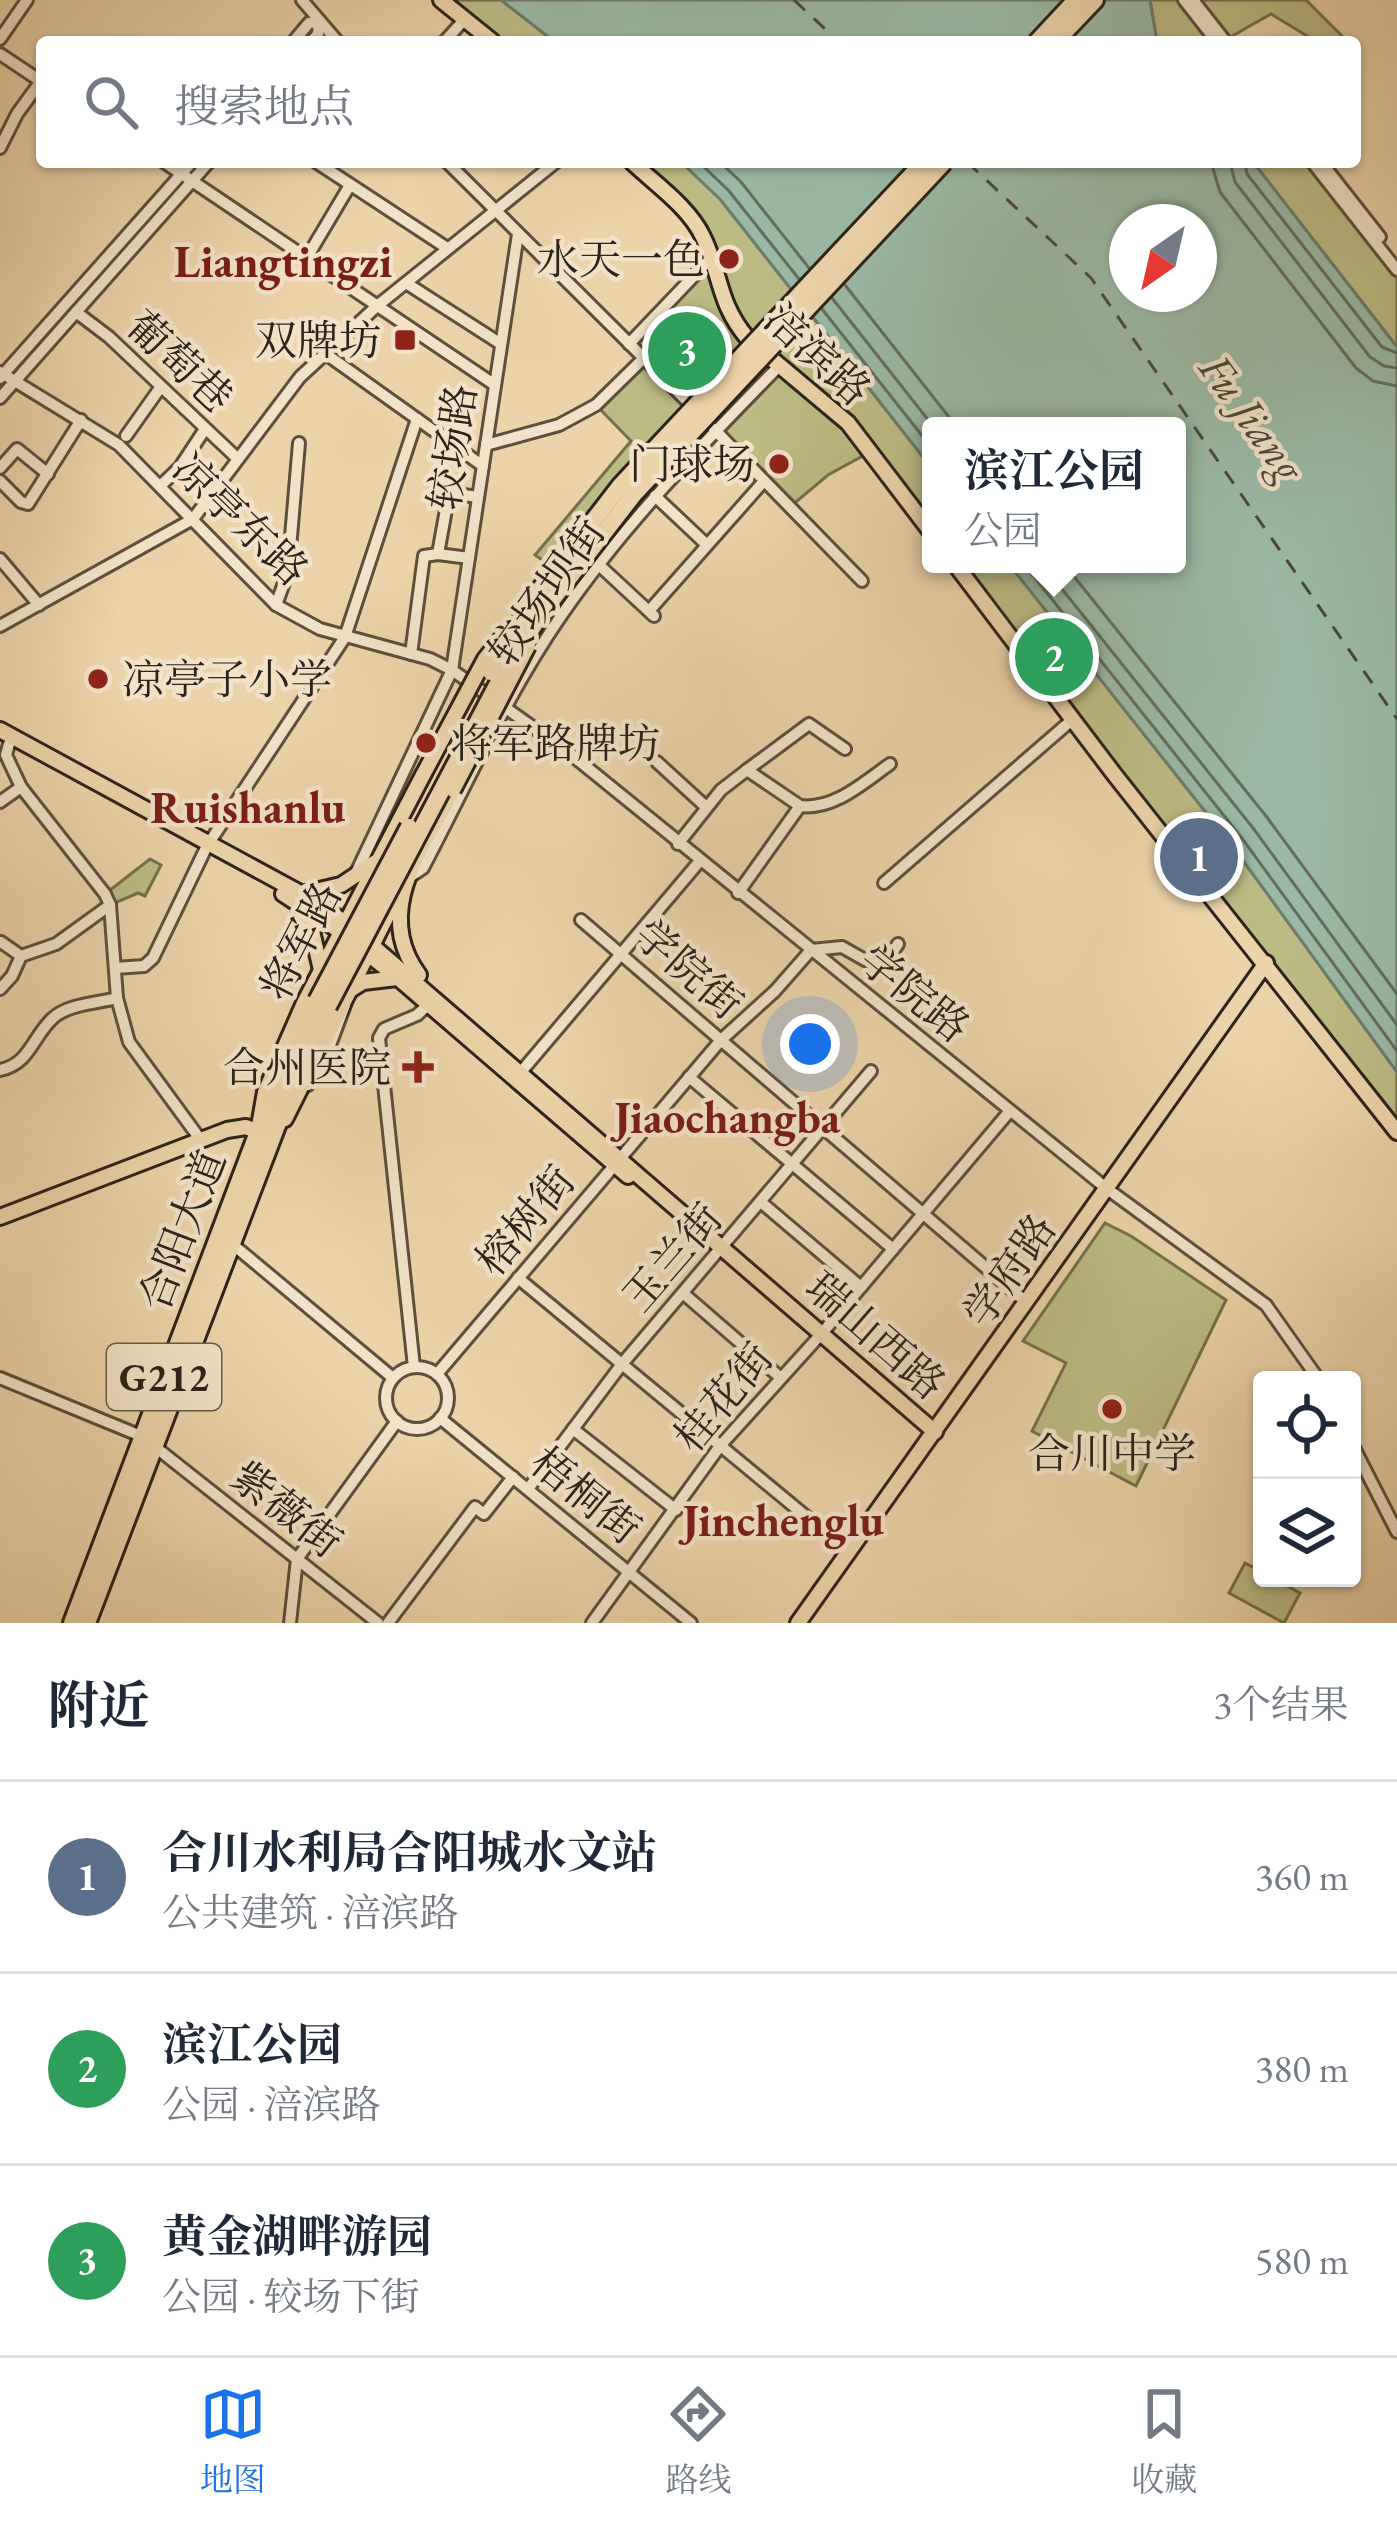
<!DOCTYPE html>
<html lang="zh">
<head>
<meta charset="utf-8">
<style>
  body { margin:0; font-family:"EB Garamond","Noto Serif SC",serif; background:#f2f2f3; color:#1f2937 }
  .controls { position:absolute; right:36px; bottom:36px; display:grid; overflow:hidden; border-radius:12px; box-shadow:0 3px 9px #0004 }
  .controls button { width:108px; height:108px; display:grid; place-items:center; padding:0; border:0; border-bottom:3px solid #e0e1e3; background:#fff; color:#1f2937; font:60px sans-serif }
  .compass { position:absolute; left:1109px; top:204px; width:108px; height:108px; border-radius:50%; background:#fff; box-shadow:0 3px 9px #0004; rotate:214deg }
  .you { position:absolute; left:810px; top:1044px; width:42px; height:42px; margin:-30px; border:9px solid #fff; border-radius:50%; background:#1a73e8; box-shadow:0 0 0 18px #1a73e833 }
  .badge { display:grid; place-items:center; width:78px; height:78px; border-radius:50%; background:#1a73e8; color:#fff; font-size:39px; font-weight:700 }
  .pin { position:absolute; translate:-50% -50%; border:6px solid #fff; box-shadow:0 3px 12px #0006 }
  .popup { position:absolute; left:922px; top:417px; width:264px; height:156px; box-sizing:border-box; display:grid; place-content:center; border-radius:12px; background:#fff; filter:drop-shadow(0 3px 9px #0005); font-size:39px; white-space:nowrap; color:#747a83 }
  .popup b { font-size:45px; color:#1f2937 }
  .popup::after { content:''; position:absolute; left:50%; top:100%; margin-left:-24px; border:24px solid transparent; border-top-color:#fff }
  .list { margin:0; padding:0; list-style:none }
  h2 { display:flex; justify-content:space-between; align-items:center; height:156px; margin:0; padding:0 48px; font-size:51px }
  h2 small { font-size:39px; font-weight:400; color:#747a83 }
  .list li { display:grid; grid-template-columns:78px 1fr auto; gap:36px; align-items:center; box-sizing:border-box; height:192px; padding:0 48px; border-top:3px solid #e0e1e3 }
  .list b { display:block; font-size:45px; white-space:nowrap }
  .list p { margin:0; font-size:39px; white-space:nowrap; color:#747a83 }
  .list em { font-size:39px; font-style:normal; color:#747a83 }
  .icon { flex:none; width:66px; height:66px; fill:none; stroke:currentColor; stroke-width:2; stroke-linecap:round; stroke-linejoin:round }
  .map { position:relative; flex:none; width:1397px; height:1623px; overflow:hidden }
  .search { position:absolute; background:#fff; box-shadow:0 3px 9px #0004; left:36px; right:36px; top:36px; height:132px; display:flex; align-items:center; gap:30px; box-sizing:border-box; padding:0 42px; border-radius:12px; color:#747a83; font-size:45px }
  .sheet { height:732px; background:#fff }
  nav { display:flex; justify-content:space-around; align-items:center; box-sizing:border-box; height:168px; border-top:3px solid #e0e1e3; background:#fff; font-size:33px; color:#747a83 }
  nav a { display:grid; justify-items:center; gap:6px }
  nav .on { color:#1a73e8 }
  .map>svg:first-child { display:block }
  .green { fill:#bdbb84; stroke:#756f4e; stroke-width:3 }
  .water { fill:#9ab9a4; stroke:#6e7d6c; stroke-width:3; fill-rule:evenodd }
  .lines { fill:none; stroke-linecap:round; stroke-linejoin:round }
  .shore { stroke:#646e5e; stroke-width:3 }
  .ferry { stroke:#48483b; stroke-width:3; stroke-dasharray:15 12; stroke-linecap:butt }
  .minor-casing { stroke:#5d4f3c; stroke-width:16 }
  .major-casing { stroke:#2d2318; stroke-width:20 }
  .highway-casing { stroke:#2d2318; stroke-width:22 }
  .minor { stroke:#f3e2c7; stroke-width:10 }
  .major { stroke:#edd3a9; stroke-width:14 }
  .highway { stroke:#edd3a9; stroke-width:16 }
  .major-bridge-casing { stroke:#2d2318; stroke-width:20; stroke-linecap:butt }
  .highway-bridge-casing { stroke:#2d2318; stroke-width:22; stroke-linecap:butt }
  .major-bridge { stroke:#edd3a9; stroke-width:14 }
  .highway-bridge { stroke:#edd3a9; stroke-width:16 }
  .poi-dot { fill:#8f2418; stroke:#f3e2c7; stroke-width:4.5 }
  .labels { text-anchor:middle; stroke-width:9; stroke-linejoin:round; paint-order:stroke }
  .shield { fill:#f3e2c7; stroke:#685c4c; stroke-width:3 }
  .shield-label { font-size:39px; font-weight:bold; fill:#2d2318 }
  .poi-label { font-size:42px; fill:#2d2318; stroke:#f3e2c7; text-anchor:end }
  .street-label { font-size:42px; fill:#2d2318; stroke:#f3e2c7 }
  .neighbourhood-label { font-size:45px; font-weight:bold; fill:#7a1f14; stroke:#f3e2c7 }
  .water-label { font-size:45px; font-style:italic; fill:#48483b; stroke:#f3e2c7 }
</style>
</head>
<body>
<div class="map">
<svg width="1397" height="1623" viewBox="0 0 1397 1623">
  <rect width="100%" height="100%" fill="#edd3a9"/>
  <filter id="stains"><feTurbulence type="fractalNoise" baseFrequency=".00167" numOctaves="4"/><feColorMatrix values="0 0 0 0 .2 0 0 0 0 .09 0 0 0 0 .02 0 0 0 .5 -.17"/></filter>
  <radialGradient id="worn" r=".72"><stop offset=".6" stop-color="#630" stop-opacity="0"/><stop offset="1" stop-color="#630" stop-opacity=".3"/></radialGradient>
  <g class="green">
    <path d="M441,0h60l54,42h-62z"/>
    <path d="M1150,0h34l33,42h-60z"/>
    <path d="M1204,0h102l42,42h-31l-46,-28 -46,26 -28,-36z"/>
    <path d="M632,162h49l39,37 211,268v65l-61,-80 -42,23 -38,32 -74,-76 63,-65 -31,-27 -67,70 -126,160 -20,-14 96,-114 -35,-36 48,-46 -15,-15 81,-86 -7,-21z"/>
    <path d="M1253,162h59l85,108v77z"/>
    <path d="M955,564h54l222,280 166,228v60z"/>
    <path d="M150,859l11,6 -16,31 -7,-3 -28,12 -5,-11z"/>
    <path d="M1105,1223l26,13 95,64 -90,186 -104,-55 34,-68 -43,-22z"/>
    <path d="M1245,1563l17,9v6h11l27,15 -16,30 -55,-30z"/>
  </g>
  <g class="water">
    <path d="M501,0h649l7,42h-602z"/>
    <path d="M681,162h572l144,185v725l-166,-228 -222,-280h168v-138h-246v41l-211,-268zM1127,222h72v72h-72z"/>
  </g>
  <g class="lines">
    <g class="shore">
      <path d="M699,162l30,29 70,88"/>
      <path d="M720,162l21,20 68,86"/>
      <path d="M1211,162l9,30 136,176 17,13 24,5"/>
      <path d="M1230,162l5,20 135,175 14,9 13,2"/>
      <path d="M1245,162l2,12 135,173 15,6"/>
      <path d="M845,285l111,141"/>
      <path d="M832,298l101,128"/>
      <path d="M822,309l109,138"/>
      <path d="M1024,564l217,273 156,214"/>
      <path d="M1042,564l211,264 144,197"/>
      <path d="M1064,564l202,252 131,178"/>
    </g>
    <g class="ferry">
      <path d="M794,0l45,42"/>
      <path d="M967,162l124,116 306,441"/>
    </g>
    <g class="minor-casing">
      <g id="minor">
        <path d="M302,0l36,42"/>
        <path d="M1184,0l33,42"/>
        <path d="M1193,0l33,42"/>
        <path d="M0,39l27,-39"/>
        <path d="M293,42l16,-19 10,-1"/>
        <path d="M311,42l7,-8 1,-12"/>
        <path d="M444,42l21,-23"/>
        <path d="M0,54l42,28"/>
        <path d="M0,148l17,-34 24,-33"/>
        <path d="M164,162l331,223"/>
        <path d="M316,162l131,86"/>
        <path d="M447,162l250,249"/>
        <path d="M1312,162l85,108"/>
        <path d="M1321,162l59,75"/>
        <path d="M306,259l44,-74"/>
        <path d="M406,283l95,61"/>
        <path d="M76,312l33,25 129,122"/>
        <path d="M629,344l82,-86"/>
        <path d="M326,354l157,112"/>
        <path d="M0,372l119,73 157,160 44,24 110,30 22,11 116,82 538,436 160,117 53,75"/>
        <path d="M0,378l192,-216"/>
        <path d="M0,398l209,-236"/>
        <path d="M714,429l148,152"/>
        <path d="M126,436l34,-48"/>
        <path d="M486,445l73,-20 37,-20 48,-47"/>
        <path d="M0,468l17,-19 31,25"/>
        <path d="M0,481l21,21 7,2 53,-84"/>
        <path d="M160,486l20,-19 25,-38"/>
        <path d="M655,496l52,49"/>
        <path d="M469,558l-31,-4 11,-61 29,4"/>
        <path d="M0,559l39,46"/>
        <path d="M599,565l55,51"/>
        <path d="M276,605l12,-33 11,-129"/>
        <path d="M649,611l115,-130"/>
        <path d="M0,626l193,-107 107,-142 77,-71 179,-144"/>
        <path d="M411,654l13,-98 14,-2"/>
        <path d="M9,744l-3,11 15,32 84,107 5,11 7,93 12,44 71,97"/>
        <path d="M657,762l48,44"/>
        <path d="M747,770l62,-46 36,25"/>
        <path d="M0,802l21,-15"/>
        <path d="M800,806c34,4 63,-23 90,-42"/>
        <path d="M209,843l136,-206 72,-218"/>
        <path d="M678,844l43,-54 26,-20 53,36 -62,87"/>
        <path d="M356,873l96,-203 66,-436"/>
        <path d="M408,878l15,-10c44,-84 84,-174 138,-252 63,-92 141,-171 219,-251"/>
        <path d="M884,883l189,-164"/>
        <path d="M581,920l445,382"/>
        <path d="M1,942l20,14"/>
        <path d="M115,968l29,-2 9,-8 52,-108"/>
        <path d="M0,989l12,-13 9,-20 35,-12 54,-39"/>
        <path d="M0,1070c30,-6 32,-33 53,-52 15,-14 45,-15 64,-20"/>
        <path d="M689,1077l204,172"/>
        <path d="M515,1079l184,-217"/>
        <path d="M308,1085l16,-24 21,-56"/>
        <path d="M762,1203l99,84"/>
        <path d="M231,1243l162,135"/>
        <path d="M518,1278l331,274"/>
        <path d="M684,1294l97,84"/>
        <path d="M414,1367l-35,-329 5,-9 33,-14 12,-11"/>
        <circle cx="417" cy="1398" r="31"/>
        <path d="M437,1374l284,-334 54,-49 36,-41 31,-3 23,13 21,2 12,-18"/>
        <path d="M0,1378l141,58"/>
        <path d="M440,1418l251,205"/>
        <path d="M573,1429l103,81"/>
        <path d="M1352,1444l45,88"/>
        <path d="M154,1446l224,177"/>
        <path d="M528,1489l94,-125 249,-293"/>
        <path d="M290,1623l7,-64 100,-138"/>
        <path d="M388,1623l87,-116 9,7 29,-37"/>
        <path d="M592,1623l128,-177 103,-114 186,-220"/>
      </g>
    </g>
    <g class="major-casing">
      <g id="major">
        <path d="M441,0l52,42"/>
        <path d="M632,162c23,22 57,45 71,75 19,39 14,65 45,102l100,84 83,109"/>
        <path d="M955,564l159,210 283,358"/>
        <path d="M0,730l302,164 44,29 589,509"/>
        <path d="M283,894l58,38 57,46 230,198"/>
        <path d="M302,894l39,-9 33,-22"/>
        <path d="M299,906l13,25 9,39"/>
        <path d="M419,975c-47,-63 3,-126 34,-185"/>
        <path d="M350,990l13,-8 34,-4"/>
        <path d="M285,1119l120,-239"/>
        <path d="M0,1217l227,-87 19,-3 12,5 7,-40 39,-89 119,-228"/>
        <path d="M798,1623l468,-660"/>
      </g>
    </g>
    <g class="highway-casing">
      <g id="highway">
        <path d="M1037,42l39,-42"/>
        <path d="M1055,42l40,-42"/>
        <path d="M72,1623l186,-491 59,-131"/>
        <path d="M87,1623l199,-521 42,-96"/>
      </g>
    </g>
    <use href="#minor" class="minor"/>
    <use href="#major" class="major"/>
    <use href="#highway" class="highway"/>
    <g class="major-bridge-casing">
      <g id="major-bridge">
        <path d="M423,775l62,-116 25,-31"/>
        <path d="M453,790l75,-144"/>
      </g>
    </g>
    <g class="highway-bridge-casing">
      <g id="highway-bridge">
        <path d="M491,672l44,-76 86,-111 303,-323"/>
        <path d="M317,1001l92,-174"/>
        <path d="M328,1006l176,-334 37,-58 93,-120 310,-332"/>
      </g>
    </g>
    <use href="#major-bridge" class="major-bridge"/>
    <use href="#highway-bridge" class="highway-bridge"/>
  </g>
  <g class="poi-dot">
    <circle cx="729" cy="259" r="12"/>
    <rect x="393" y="328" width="24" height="24" rx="6"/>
    <circle cx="779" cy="464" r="12"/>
    <circle cx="98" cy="679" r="12"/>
    <circle cx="426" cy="743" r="12"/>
    <path d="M412 1049h12v12h12v12h-12v12h-12v-12h-12v-12h12z"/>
    <circle cx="1112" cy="1409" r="12"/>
  </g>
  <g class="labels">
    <rect class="shield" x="107" y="1344" width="114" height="66" rx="9"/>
    <g class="shield-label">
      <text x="164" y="1391">G212</text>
    </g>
    <g class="poi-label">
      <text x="705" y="274">水天一色</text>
      <text x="381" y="355">双牌坊</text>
      <text x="755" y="479">门球场</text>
      <text x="122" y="694" text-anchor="start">凉亭子小学</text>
      <text x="450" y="758" text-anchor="start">将军路牌坊</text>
      <text x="391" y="1082">合州医院</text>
      <text x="1112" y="1468" text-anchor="middle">合川中学</text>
    </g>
    <g class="street-label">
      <text transform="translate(818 354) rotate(43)" y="15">涪滨路</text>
      <text transform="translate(180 361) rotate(43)" y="15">葡萄巷</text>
      <text transform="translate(452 447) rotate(-82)" y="15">较场路</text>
      <text transform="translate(241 519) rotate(44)" y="15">凉亭东路</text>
      <text transform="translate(546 591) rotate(-55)" y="15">较场坝街</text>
      <text transform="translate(300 941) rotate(-63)" y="15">将军路</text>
      <text transform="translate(689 969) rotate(41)" y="15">学院街</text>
      <text transform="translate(915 993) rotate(39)" y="15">学院路</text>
      <text transform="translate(525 1220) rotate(-50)" y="15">榕树街</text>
      <text transform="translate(182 1230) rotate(-69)" y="15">合阳大道</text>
      <text transform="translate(672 1257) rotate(-49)" y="15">玉兰街</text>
      <text transform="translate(1009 1270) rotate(-55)" y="15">学府路</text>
      <text transform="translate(876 1335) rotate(41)" y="15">瑞山西路</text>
      <text transform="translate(723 1397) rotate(-50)" y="15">桂花街</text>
      <text transform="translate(586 1495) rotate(39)" y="15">梧桐街</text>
      <text transform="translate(287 1509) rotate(38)" y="15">紫薇街</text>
    </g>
    <g class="neighbourhood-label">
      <text x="283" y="277">Liangtingzi</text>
      <text x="248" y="823">Ruishanlu</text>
      <text x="727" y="1133">Jiaochangba</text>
      <text x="783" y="1536">Jinchenglu</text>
    </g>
    <g class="water-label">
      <text transform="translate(1253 417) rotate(54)" y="16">Fu Jiang</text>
    </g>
  </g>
  <rect width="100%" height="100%" filter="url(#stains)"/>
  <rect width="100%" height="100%" fill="url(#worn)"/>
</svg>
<div class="controls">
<button><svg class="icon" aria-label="locate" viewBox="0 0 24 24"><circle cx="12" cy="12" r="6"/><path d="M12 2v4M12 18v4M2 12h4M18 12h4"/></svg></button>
<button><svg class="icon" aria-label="layers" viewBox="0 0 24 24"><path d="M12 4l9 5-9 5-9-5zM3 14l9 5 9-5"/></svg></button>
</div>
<svg class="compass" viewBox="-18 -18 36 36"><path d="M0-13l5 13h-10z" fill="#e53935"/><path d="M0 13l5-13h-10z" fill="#747a83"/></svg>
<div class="you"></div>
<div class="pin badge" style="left:1199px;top:857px;background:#5c6f8a">1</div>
<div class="pin badge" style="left:1054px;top:657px;background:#2e9e5b">2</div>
<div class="popup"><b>滨江公园</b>公园</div>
<div class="pin badge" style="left:687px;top:351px;background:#2e9e5b">3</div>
<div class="search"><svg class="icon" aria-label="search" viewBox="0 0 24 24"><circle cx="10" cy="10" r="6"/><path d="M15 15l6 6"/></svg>搜索地点</div>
</div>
<section class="sheet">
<h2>附近<small>3个结果</small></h2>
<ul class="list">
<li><span class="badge" style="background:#5c6f8a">1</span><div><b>合川水利局合阳城水文站</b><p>公共建筑 · 涪滨路</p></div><em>360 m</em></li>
<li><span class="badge" style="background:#2e9e5b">2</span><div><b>滨江公园</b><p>公园 · 涪滨路</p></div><em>380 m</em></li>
<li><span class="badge" style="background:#2e9e5b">3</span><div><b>黄金湖畔游园</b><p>公园 · 较场下街</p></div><em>580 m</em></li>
</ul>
</section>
<nav>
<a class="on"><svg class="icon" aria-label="map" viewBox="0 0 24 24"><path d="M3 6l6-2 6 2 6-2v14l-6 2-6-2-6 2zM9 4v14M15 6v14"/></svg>地图</a>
<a><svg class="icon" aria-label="directions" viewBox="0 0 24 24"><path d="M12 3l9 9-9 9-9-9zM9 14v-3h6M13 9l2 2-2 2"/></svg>路线</a>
<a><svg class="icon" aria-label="saved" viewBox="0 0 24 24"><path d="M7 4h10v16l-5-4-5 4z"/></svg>收藏</a>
</nav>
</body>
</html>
